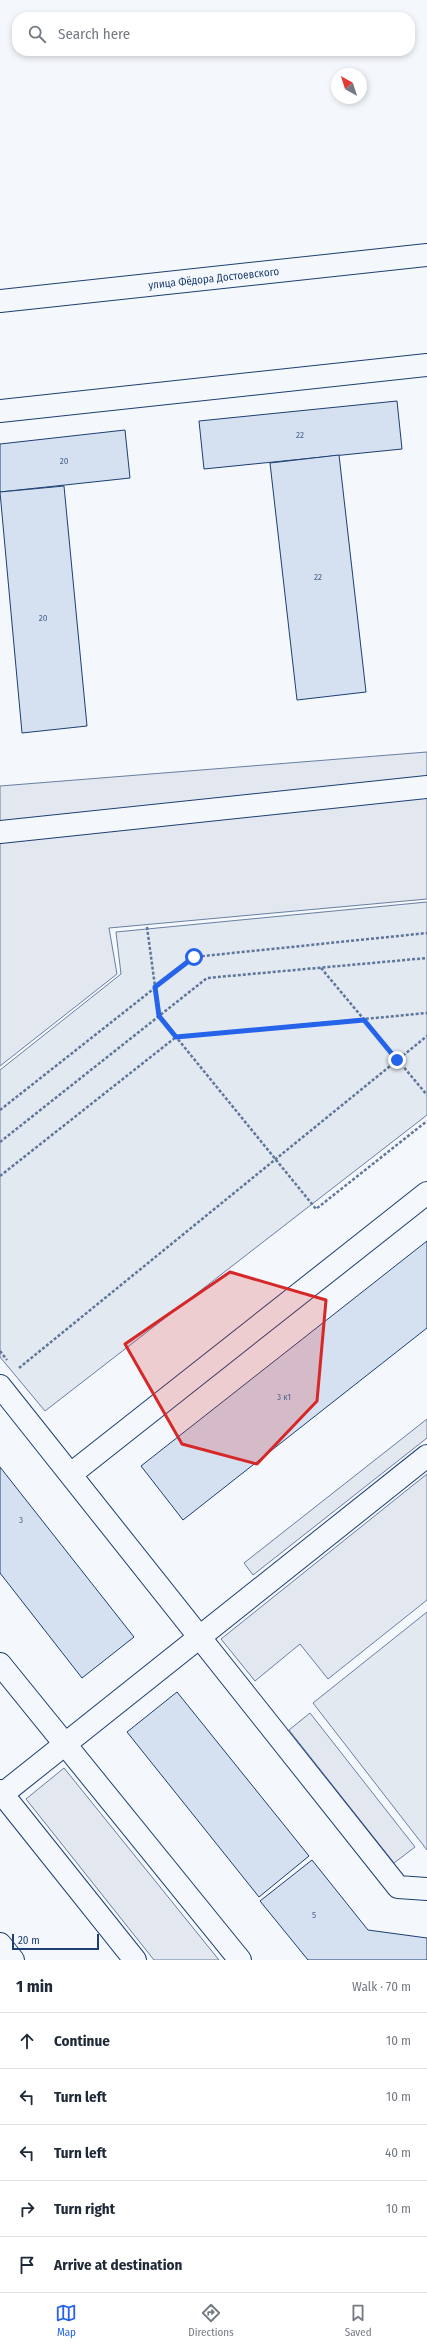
<!DOCTYPE html>
<html lang="en">
<head>
<meta charset="utf-8">
<style>
  body { margin:0; font-family:"Fira Sans Condensed",sans-serif; background:#f6f6f7; color:#1f2937 }
  .compass { position:absolute; left:331px; top:68px; width:36px; height:36px; border-radius:50%; background:#fff; box-shadow:0 2px 6px #0003; rotate:321deg }
  .scale { position:absolute; left:12px; bottom:10px; width:87px; box-sizing:border-box; padding-left:4px; border:2px solid #1d3f73; border-top:0; font-size:11px; line-height:14px; white-space:nowrap; color:#1d3f73; -webkit-text-stroke:3px #f4f7fb; paint-order:stroke }
  .stop { position:absolute; width:12px; height:12px; margin:-9px; border:3px solid #2563eb; border-radius:50%; background:#fff }
  .stop.end { background:#2563eb; border-color:#fff; box-shadow:0 1px 4px #0008 }
  .list { margin:0; padding:0; list-style:none }
  h2 { display:flex; justify-content:space-between; align-items:center; height:52px; margin:0; padding:0 16px; font-size:17px }
  h2 small { font-size:13px; font-weight:400; color:#747a83 }
  .list li { display:grid; grid-template-columns:26px 1fr auto; gap:12px; align-items:center; box-sizing:border-box; height:56px; padding:0 16px; border-top:1px solid #e0e1e3 }
  .list b { display:block; font-size:15px; white-space:nowrap }
  .list em { font-size:13px; font-style:normal; color:#747a83 }
  .icon { flex:none; width:22px; height:22px; fill:none; stroke:currentColor; stroke-width:2; stroke-linecap:round; stroke-linejoin:round }
  .map { position:relative; flex:none; width:427px; height:1960px; overflow:hidden }
  .search { position:absolute; background:#fff; box-shadow:0 2px 6px #0003; left:12px; right:12px; top:12px; height:44px; display:flex; align-items:center; gap:10px; box-sizing:border-box; padding:0 14px; border-radius:16px; color:#747a83; font-size:15px }
  .sheet { height:332px; background:#fff }
  nav { display:flex; justify-content:space-around; align-items:center; box-sizing:border-box; height:56px; border-top:1px solid #e0e1e3; background:#fff; font-size:11px; color:#747a83 }
  nav a { display:grid; justify-items:center; gap:2px }
  nav .on { color:#2563eb }
  .map>svg:first-child { display:block }
  .green { fill:#e3e9f0; stroke:#687fa3 }
  .parking { fill:#e3e8f0; stroke:#687fa3 }
  .building { fill:#d5e0f0; stroke:#1d3f73 }
  .lines { fill:none; stroke-linecap:round; stroke-linejoin:round }
  .minor-casing { stroke:#1d3f73; stroke-width:24 }
  .path { stroke:#5e769c; stroke-width:2.5; stroke-dasharray:3 2; stroke-linecap:butt }
  .minor { stroke:#f4f7fb; stroke-width:22 }
  .route { stroke:#2563eb; stroke-width:5 }
  .marked { fill:#d62828; fill-opacity:0.2; stroke:#d62828; stroke-width:3; stroke-linejoin:round }
  .labels { text-anchor:middle; stroke-width:3; stroke-linejoin:round; paint-order:stroke }
  .number-label { font-size:9px; fill:#4b6792 }
  .street-label { font-size:11px; fill:#1d3f73; stroke:#f4f7fb }
</style>
</head>
<body>
<div class="map">
<svg width="427" height="1960" viewBox="0 0 427 1960">
  <rect width="100%" height="100%" fill="#f4f7fb"/>
  <g class="green">
    <path d="M427,902v213l-382,296 -45,-54v-287l121,-96 -5,-42z"/>
    <path d="M427,1612v238l-114,-147z"/>
  </g>
  <g class="parking">
    <path d="M427,752v147l-318,29 8,46 -117,92v-280z"/>
    <path d="M427,1419v19l-174,137 -9,-12z"/>
    <path d="M427,1474v126l-99,79 -28,-35 -45,37 -34,-42z"/>
    <path d="M310,1713l105,134 -21,16 -105,-133z"/>
    <path d="M64,1768l155,192h-65l-128,-161z"/>
  </g>
  <g class="building">
    <path d="M397,401l5,48 -198,20 -5,-48z"/>
    <path d="M125,430l5,48 -130,14v-48z"/>
    <path d="M339,455l27,237 -69,8 -27,-237z"/>
    <path d="M64,486l23,240 -65,7 -22,-241z"/>
    <path d="M427,1241v87l-244,192 -42,-54z"/>
    <path d="M0,1467l134,170 -52,41 -82,-105z"/>
    <path d="M177,1692l132,164 -50,41 -132,-165z"/>
    <path d="M312,1860l56,70 59,8v22h-119l-48,-59z"/>
  </g>
  <g class="lines">
    <g class="minor-casing">
      <g id="minor">
        <path id="s1" d="M0,301l427,-46"/>
        <path d="M0,411l427,-46"/>
        <path d="M0,832l427,-45"/>
        <path d="M0,1386l398,501 29,2"/>
        <path d="M71,1474l356,-281"/>
        <path d="M0,1664l240,296"/>
        <path d="M0,1791l135,169"/>
        <path d="M0,1796l427,-340"/>
        <path d="M0,1944l13,16"/>
      </g>
    </g>
    <g class="path">
      <path d="M147,927l12,89 157,193 111,-88"/>
      <path d="M321,968l106,127"/>
      <path d="M0,1110l194,-153 233,-24"/>
      <path d="M0,1142l207,-164 220,-20"/>
      <path d="M0,1176l176,-139 251,-24"/>
      <path d="M0,1351l7,9"/>
      <path d="M19,1368l408,-332"/>
    </g>
    <use href="#minor" class="minor"/>
  </g>
  <g class="lines">
    <path class="route" d="M194,957l-39,30 4,29 17,21 188,-17 33,40"/>
  </g>
  <path class="marked" d="M230,1272l96,28 -9,101 -60,63 -75,-20 -57,-100z"/>
  <g class="labels">
    <g class="number-label">
      <text x="300" y="438">22</text>
      <text x="64" y="464">20</text>
      <text x="318" y="580">22</text>
      <text x="43" y="621">20</text>
      <text x="284" y="1400">3 к1</text>
      <text x="21" y="1523">3</text>
      <text x="314" y="1918">5</text>
    </g>
    <g class="street-label">
      <text dy="4" stroke="none"><textPath href="#s1" startOffset="215">улица Фёдора Достоевского</textPath></text>
    </g>
  </g>
</svg>
<svg class="compass" viewBox="-18 -18 36 36"><path d="M0-13l5 13h-10z" fill="#e53935"/><path d="M0 13l5-13h-10z" fill="#747a83"/></svg>
<div class="scale">20 m</div>
<div class="stop" style="left:194px;top:957px"></div>
<div class="stop end" style="left:397px;top:1060px"></div>
<div class="search"><svg class="icon" aria-label="search" viewBox="0 0 24 24"><circle cx="10" cy="10" r="6"/><path d="M15 15l6 6"/></svg>Search here</div>
</div>
<section class="sheet">
<h2>1 min<small>Walk · 70 m</small></h2>
<ul class="list">
<li><svg class="icon" aria-label="ahead" viewBox="0 0 24 24"><path d="M12 20V5M6 11l6-6 6 6"/></svg><div><b>Continue</b></div><em>10 m</em></li>
<li><svg class="icon" aria-label="left" viewBox="0 0 24 24"><path d="M17 20v-9H6M10 6l-5 5 5 5"/></svg><div><b>Turn left</b></div><em>10 m</em></li>
<li><svg class="icon" aria-label="left" viewBox="0 0 24 24"><path d="M17 20v-9H6M10 6l-5 5 5 5"/></svg><div><b>Turn left</b></div><em>40 m</em></li>
<li><svg class="icon" aria-label="right" viewBox="0 0 24 24"><path d="M7 20v-9h11M14 6l5 5-5 5"/></svg><div><b>Turn right</b></div><em>10 m</em></li>
<li><svg class="icon" aria-label="arrive" viewBox="0 0 24 24"><path d="M6 21V4h12l-3 4 3 4H6"/></svg><div><b>Arrive at destination</b></div></li>
</ul>
</section>
<nav>
<a class="on"><svg class="icon" aria-label="map" viewBox="0 0 24 24"><path d="M3 6l6-2 6 2 6-2v14l-6 2-6-2-6 2zM9 4v14M15 6v14"/></svg>Map</a>
<a><svg class="icon" aria-label="directions" viewBox="0 0 24 24"><path d="M12 3l9 9-9 9-9-9zM9 14v-3h6M13 9l2 2-2 2"/></svg>Directions</a>
<a><svg class="icon" aria-label="saved" viewBox="0 0 24 24"><path d="M7 4h10v16l-5-4-5 4z"/></svg>Saved</a>
</nav>
</body>
</html>
